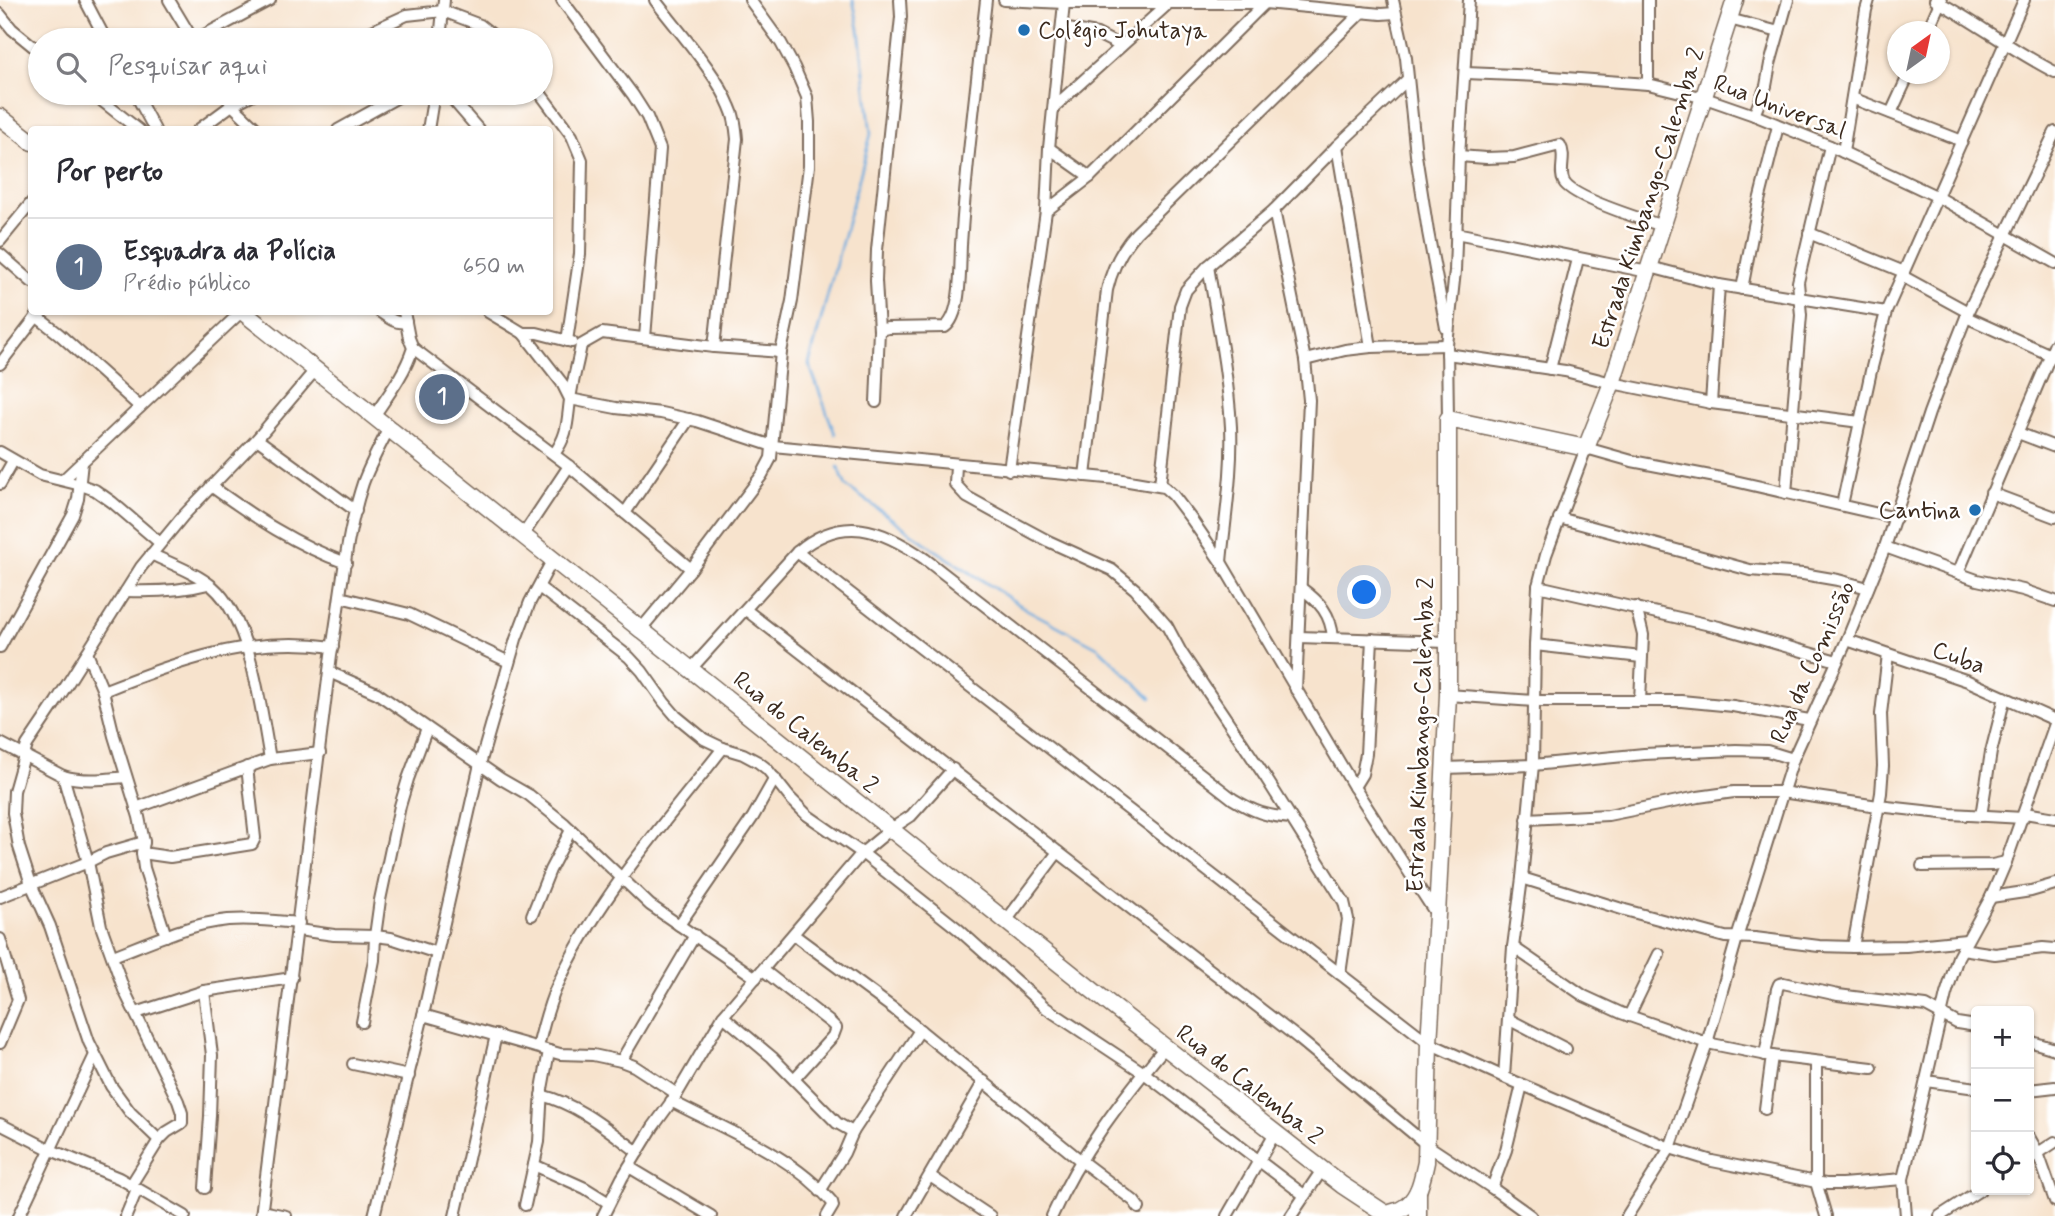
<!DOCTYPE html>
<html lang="pt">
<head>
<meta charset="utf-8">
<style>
  body { margin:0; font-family:Mynerve,sans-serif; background:#f7f7f7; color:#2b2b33 }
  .controls { position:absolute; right:21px; bottom:21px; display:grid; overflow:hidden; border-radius:7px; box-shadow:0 2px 5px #0004 }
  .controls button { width:63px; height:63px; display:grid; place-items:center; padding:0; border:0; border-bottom:2px solid #e1e1e2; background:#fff; color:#2b2b33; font:35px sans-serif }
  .compass { position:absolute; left:1887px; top:21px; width:63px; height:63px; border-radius:50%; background:#fff; box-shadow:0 2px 5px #0004; rotate:33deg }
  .you { position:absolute; left:1365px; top:593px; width:24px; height:24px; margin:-18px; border:5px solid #fff; border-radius:50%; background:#1a73e8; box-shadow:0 0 0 10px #1a73e833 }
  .badge { display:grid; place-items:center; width:46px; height:46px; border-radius:50%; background:#db2777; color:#fff; font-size:23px; font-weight:700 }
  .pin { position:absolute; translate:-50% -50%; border:4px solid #fff; box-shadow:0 2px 7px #0006 }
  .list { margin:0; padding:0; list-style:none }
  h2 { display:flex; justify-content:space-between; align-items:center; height:91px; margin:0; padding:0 28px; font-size:30px }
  h2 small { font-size:23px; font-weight:400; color:#7c7c81 }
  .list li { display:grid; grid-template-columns:46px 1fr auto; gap:21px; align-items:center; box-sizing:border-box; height:98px; padding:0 28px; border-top:2px solid #e1e1e2 }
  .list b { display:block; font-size:26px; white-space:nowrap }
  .list p { margin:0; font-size:23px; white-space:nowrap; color:#7c7c81 }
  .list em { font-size:23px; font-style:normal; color:#7c7c81 }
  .icon { flex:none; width:38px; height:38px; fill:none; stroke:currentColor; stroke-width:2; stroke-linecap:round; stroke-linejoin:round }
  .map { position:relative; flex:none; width:2055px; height:1216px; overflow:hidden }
  .search { position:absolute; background:#fff; box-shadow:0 2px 5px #0004; left:28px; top:28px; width:525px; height:77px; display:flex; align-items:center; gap:18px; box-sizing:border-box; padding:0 24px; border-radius:38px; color:#7c7c81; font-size:26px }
  .panel { position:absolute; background:#fff; box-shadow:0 2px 5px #0004; left:28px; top:126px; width:525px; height:189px; border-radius:7px }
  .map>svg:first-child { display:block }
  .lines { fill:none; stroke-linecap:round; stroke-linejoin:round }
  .stream { stroke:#6cabdf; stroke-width:2.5 }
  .street-casing { stroke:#7d6b5b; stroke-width:14 }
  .secondary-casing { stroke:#7d6b5b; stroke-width:19 }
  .street { stroke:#fff; stroke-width:10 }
  .secondary { stroke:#fff; stroke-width:16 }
  .poi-dot { fill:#1f6fb2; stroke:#fff; stroke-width:2.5 }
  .labels { text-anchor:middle; stroke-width:5; stroke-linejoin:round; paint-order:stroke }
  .poi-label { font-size:24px; fill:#3b2a1e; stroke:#fff; text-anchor:start }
  .street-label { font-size:24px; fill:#3b2a1e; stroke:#fff }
</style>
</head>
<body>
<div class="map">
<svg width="2055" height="1216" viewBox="0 0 2055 1216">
  <rect width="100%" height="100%" fill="#fff"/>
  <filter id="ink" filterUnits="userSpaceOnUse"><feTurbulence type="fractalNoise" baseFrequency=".0143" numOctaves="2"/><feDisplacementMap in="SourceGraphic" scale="14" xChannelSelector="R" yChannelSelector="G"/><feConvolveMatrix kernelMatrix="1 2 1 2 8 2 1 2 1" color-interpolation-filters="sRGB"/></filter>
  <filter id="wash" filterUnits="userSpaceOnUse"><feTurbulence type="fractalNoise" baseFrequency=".00686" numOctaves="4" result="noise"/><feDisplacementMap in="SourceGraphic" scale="28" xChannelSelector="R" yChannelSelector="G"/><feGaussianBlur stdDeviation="1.57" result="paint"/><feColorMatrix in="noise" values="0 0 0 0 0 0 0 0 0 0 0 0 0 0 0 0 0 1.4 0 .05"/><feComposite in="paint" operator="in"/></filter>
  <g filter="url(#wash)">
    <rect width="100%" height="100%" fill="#f7e3cd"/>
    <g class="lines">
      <g class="stream">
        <path d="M835,434l-26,-70 62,-230 -12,-105 -6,-29"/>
        <path d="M838,467l8,19 85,61 95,62 73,39 52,50"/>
      </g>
    </g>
  </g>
  <g filter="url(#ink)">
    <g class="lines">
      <g class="street-casing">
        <g id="street">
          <path d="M85,0l21,40"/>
          <path d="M169,0l24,40"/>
          <path d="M562,0l71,95 14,22 13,32 -15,189"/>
          <path d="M655,0c23,31 61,72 75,107 5,10 6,21 7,32l-23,208"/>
          <path d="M1004,0l60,3h201l116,11 14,-1"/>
          <path d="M1393,0l13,58 10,97 12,77 18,96"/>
          <path d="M1648,0v84"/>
          <path d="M1935,0c41,22 78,51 120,72"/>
          <path d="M0,14l12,15 28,23"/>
          <path d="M1729,19l50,13"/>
          <path d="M1062,28l35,6 24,12"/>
          <path d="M1927,32l14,-32"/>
          <path d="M195,40l75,-40"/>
          <path d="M352,40l55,-25 36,-4 37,14 19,15"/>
          <path d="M440,40l4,-40"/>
          <path d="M1465,73l73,3 110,8 57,14 49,17 76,31 108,51 117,66"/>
          <path d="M92,93l47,37"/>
          <path d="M135,93l20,37"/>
          <path d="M225,93l7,12 26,25"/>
          <path d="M447,93l32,37"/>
          <path d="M540,93l32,43 10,24 -2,94 -13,87"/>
          <path d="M1852,98l110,43"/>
          <path d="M1054,107l115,-104"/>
          <path d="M1891,113l18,-39"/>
          <path d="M1754,115l12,-29 4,-22 18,-64"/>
          <path d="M198,130l34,-25 23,-12"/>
          <path d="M338,130l67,-37"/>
          <path d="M428,130l6,-37"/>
          <path d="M1337,146l34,201"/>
          <path d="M1049,148l41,29"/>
          <path d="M1843,152l23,-142 3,-10"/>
          <path d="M1459,156l27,2 28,-1 46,-12c7,12 -2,26 4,37 9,16 80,38 99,44"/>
          <path d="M1274,210l31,150 4,40 -13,290"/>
          <path d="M1046,211l44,-34 175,-174"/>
          <path d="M1456,233l192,39"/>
          <path d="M1809,233l95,39"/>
          <path d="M0,241l32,-39"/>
          <path d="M0,254l32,28"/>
          <path d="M1208,266c9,54 20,107 23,161 2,45 -6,91 -10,135"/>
          <path d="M1650,267l69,18 167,27"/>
          <path d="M1902,276l66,36"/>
          <path d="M1742,289l16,-84 20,-79"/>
          <path d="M380,312c9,6 15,12 26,10"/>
          <path d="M488,312l35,21h14l35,9"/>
          <path d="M36,316l23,18 81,73"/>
          <path d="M1966,317l89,40"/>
          <path d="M879,330l-3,-49 1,-31 24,-233 -1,-17"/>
          <path d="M523,333l39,50 8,16"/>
          <path d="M413,348l156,118 122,103"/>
          <path d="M1447,354l118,17 47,12 99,20 149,19"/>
          <path d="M1305,360l40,-10 26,-3 76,-2"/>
          <path d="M0,364l40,-52"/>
          <path d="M1550,369l28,-110"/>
          <path d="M570,399l46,9 45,5 36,8 76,25 344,33 47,8 9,8 19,25 29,42 133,225 82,127"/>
          <path d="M876,402l3,-72 9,-2 57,-1c17,-12 15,-62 16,-82 5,-82 16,-163 25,-245"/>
          <path d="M1711,403l8,-118"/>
          <path d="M374,416c15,-22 31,-43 39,-68l-4,-10 -5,-26"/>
          <path d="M1448,419l-1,-74 8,-74 4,-115 10,-156"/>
          <path d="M2018,433l37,14"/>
          <path d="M257,439l99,72"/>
          <path d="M0,452l40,23 41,10 14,5 17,12 48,41"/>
          <path d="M554,454c14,-19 13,-31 16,-54 2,-18 8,-37 11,-55l21,-12 112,14 67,5"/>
          <path d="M956,465l-1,19 12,13 29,16 52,28 64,29 23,19 32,37 14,26 85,126 78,124 4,17 -8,55"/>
          <path d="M1009,470l37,-259 3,-63 15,-145"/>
          <path d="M1085,476l22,-186c5,-22 14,-40 29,-57l226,-221"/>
          <path d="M63,480l178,-168"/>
          <path d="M0,484l13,-23"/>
          <path d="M1160,485l20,-179 6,-16 22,-24 66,-56 63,-64 71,-67"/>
          <path d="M211,486c43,31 85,59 135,77"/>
          <path d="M1786,493l15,-178 -3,-33 32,-136"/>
          <path d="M1991,493l64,24"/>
          <path d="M1842,505l29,-134 15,-59 138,-312"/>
          <path d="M625,513l64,-94"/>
          <path d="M1559,518l191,52 53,4 35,6 30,8"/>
          <path d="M523,535l46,-69"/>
          <path d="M1885,547l92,33 46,10 32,11"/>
          <path d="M797,552l632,491 75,34 166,71 42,13 114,23h16l61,-5"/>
          <path d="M151,554c20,10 44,18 62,33 38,33 48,123 57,172"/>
          <path d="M1958,573l97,-229"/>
          <path d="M1538,586l181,41 118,34"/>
          <path d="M539,587l90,70 13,14 22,31 12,14 28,23 19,9 20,6 15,8 9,7 23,29 17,17 55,38 96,76 88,79 98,65 160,122"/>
          <path d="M1301,588c19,14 30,26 32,50"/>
          <path d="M126,591c28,1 55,0 82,-7"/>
          <path d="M340,597l69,17 100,48"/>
          <path d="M1636,607l7,28 -3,66"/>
          <path d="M746,610l552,428 129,107 65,43 39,28"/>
          <path d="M641,629l50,-60 71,-94 9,-17 10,-106 11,-51 17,-135v-44l-2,-25 -13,-30 -13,-24 -31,-43"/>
          <path d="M1299,637l148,5"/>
          <path d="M1847,640l121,41 87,39"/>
          <path d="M1535,645l106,12"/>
          <path d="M0,647l73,-132 5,-16 4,-37"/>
          <path d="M87,653l16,38 11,45 25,81 5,25 -2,11 2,15 22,68"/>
          <path d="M691,669l106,-117c45,-38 84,-24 128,7l308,240c21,13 33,17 58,19"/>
          <path d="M329,672l48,21 124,86 28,16 36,29 85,81 106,73"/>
          <path d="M103,691c75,-30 147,-56 230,-44"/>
          <path d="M1448,695l86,6h147l52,5 76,14"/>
          <path d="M0,743l63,33c21,6 42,3 63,1"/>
          <path d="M1445,768l88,-3 111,-11 92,-4 31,1 26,8"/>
          <path d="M63,776l25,86 13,64 23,64 54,111 4,12v10l-15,9 -8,8 -28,45"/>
          <path d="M1354,787l8,-13 4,-20 6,-115"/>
          <path d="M136,808l134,-49 50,-6"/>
          <path d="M2025,813l30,5"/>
          <path d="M1981,816l10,-64 14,-55"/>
          <path d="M1527,819l81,-4 90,-18 36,-5h47l97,14 73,8 72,4"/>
          <path d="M142,853l28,4 82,-13 3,-6 -8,-71"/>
          <path d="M1922,866l70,-1 14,-3"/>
          <path d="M1522,878l103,32 100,27 30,1 64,8 34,1 53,-1 60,-6"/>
          <path d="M0,897l88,-35 18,-9 38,-11"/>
          <path d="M1991,897l40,-6 24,-7"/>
          <path d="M532,915l18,-45 21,-40"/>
          <path d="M1006,921l52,-69"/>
          <path d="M679,925l74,-108 22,-39"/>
          <path d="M298,930l36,5 41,1 16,2 46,15"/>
          <path d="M794,935l100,74 186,151 54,41 5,7"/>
          <path d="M0,939l18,61 -18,43"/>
          <path d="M1513,947l71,49 37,17 86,30 65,13 100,12"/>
          <path d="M1853,947l28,-154 2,-27 -2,-52 7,-60"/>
          <path d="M1962,949l33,5 48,-6 12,1"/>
          <path d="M113,956c37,-14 75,-32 115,-36 23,-2 47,1 71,3"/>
          <path d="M763,970l68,53 5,5 -3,8 -38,42"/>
          <path d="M204,991l8,64 -2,61 -5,72"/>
          <path d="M136,1013l68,-22 88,-13"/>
          <path d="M423,1015l137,39 33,1 28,6 13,5 43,28"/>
          <path d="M723,1016l49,41 65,66 16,9 67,-102"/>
          <path d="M1629,1016l30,-62"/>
          <path d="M1508,1019l58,30"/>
          <path d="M362,1022l12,-62 1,-24 5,-36 20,-94 8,-27 19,-51"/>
          <path d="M2029,1041l26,8"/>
          <path d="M538,1047c5,-20 10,-42 19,-61 40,-88 107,-162 166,-238"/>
          <path d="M1765,1055l12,-66 2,-5 4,-1 55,12 88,11 31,17 19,3"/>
          <path d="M621,1061l74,-126"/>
          <path d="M1816,1062v120l10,34"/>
          <path d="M353,1064l56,12"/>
          <path d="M1504,1077l9,-130 9,-69 11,-113 2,-120 3,-59 8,-31 40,-107 46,13 94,18 170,39"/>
          <path d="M1926,1081l50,7"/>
          <path d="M2029,1090l26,-3"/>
          <path d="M541,1095c38,10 66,34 97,57"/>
          <path d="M671,1101c55,29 120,53 161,101l1,4 -6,10"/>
          <path d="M1765,1109l7,-53"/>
          <path d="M0,1124l51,26 68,28 66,38"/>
          <path d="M2029,1137l9,16 17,48"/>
          <path d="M159,1140l-29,-28 -19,-26 -22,-44 -39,-116 -19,-42 -12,-37 -6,-34 1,-22 13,-46 29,-43 85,-135 42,-51 74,-77 59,-70"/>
          <path d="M2029,1159l26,-17"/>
          <path d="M534,1165l51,23 24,15"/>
          <path d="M629,1167l82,49"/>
          <path d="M930,1176l60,40"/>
          <path d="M1492,1188l14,-38 16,-65"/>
          <path d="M820,1191l24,-38 9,-21"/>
          <path d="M525,1205l14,-63 3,-53 7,-38"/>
          <path d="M262,1211l24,5"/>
          <path d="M19,1216l76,-161"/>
          <path d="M126,1216l11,-27"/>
          <path d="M261,1216l70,-561c10,-57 14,-118 32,-172 7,-19 17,-37 26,-55"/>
          <path d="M374,1216l49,-201 57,-251 36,-125 14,-37 23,-43"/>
          <path d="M455,1216l41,-181"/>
          <path d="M603,1216l19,-38 31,-51 24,-33 46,-78 139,-163 29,-24 20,-13 42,-47"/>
          <path d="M906,1216l78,-135"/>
          <path d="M1052,1216c28,-63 69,-116 113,-169"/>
          <path d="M1227,1216l48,-83"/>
          <path d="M1291,1216l31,-46"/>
          <path d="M1627,1216l43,-68 37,-105 30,-105 56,-179 54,-119 38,-93 44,-134 20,-53 19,-48 87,-180"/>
          <path d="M1906,1216l-3,-37 43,-185 12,-37 33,-60 15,-35 49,-138"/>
          <path d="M1940,1216l40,-26"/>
        </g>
      </g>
      <g class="secondary-casing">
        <g id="secondary">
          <path d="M0,117l32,25"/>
          <path d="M243,312l868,693 231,180 47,31"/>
          <path d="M1418,1191v25"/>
          <path d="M1384,1216c5,-3 10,-4 16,-6 19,-9 22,-30 26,-48l3,-119 8,-128 11,-220v-276l138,29 26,-65 123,-383"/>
        </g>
      </g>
      <use href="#street" class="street"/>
      <use href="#secondary" class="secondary"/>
    </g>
  </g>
  <g class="poi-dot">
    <circle cx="1024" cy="30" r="7"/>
    <circle cx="1975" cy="510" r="7"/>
  </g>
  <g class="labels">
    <g class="poi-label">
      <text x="1038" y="38">Colégio Johutaya</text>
      <text x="1961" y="518" text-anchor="end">Cantina</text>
    </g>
    <g class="street-label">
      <text transform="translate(1780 106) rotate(21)" y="8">Rua Universal</text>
      <text transform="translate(1648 198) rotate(-72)" y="8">Estrada Kimbango-Calemba 2</text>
      <text transform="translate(1959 657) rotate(20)" y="8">Cuba</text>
      <text transform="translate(1812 662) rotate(-66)" y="8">Rua da Comissão</text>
      <text transform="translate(806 732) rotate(39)" y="8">Rua do Calemba 2</text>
      <text transform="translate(1420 735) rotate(-88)" y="8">Estrada Kimbango-Calemba 2</text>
      <text transform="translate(1250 1084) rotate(38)" y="8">Rua do Calemba 2</text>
    </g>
  </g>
</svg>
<div class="controls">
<button>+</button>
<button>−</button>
<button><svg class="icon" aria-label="locate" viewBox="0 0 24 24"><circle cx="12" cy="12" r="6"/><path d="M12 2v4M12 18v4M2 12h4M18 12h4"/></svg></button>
</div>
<svg class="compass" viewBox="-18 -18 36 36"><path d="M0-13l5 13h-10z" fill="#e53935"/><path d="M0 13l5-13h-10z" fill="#7c7c81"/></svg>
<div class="you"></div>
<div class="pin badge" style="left:442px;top:397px;background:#5c6f8a">1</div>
<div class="search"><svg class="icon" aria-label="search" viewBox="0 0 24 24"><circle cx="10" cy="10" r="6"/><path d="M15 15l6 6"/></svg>Pesquisar aqui</div>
<section class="panel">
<h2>Por perto<small></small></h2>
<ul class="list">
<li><span class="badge" style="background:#5c6f8a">1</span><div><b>Esquadra da Polícia</b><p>Prédio público</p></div><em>650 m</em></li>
</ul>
</section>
</div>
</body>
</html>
